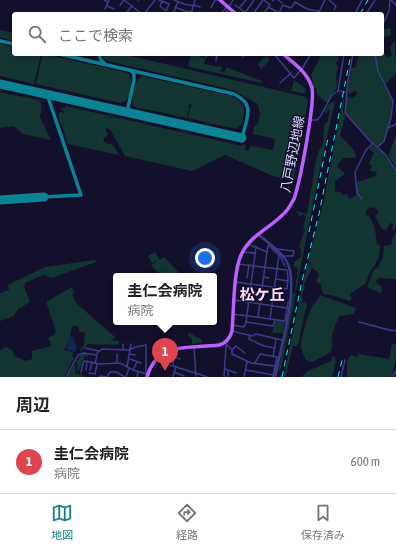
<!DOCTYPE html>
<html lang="ja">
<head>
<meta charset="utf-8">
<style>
  body { margin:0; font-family:"Asap Condensed","Noto Sans JP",sans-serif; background:#f2f2f2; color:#202124 }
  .you { position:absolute; left:205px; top:258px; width:14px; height:14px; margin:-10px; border:3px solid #fff; border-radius:50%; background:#1a73e8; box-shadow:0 0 0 6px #1a73e833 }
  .badge { display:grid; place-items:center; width:26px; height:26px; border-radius:50%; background:#148087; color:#fff; font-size:13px; font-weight:700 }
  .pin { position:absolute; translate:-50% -33px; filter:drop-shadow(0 1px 2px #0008) }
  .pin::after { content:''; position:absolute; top:21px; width:14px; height:12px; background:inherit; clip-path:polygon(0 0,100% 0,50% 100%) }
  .popup { position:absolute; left:113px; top:273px; width:104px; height:52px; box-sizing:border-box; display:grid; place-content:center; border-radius:4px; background:#fff; filter:drop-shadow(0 1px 3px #0005); font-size:13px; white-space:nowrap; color:#757577 }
  .popup b { font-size:15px; color:#202124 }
  .popup::after { content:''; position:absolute; left:50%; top:100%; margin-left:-8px; border:8px solid transparent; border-top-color:#fff }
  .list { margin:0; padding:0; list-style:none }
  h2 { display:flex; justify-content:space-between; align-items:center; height:52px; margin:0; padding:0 16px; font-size:17px }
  h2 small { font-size:13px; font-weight:400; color:#757577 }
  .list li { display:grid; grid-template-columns:26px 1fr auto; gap:12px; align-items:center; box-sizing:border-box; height:64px; padding:0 16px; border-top:1px solid #e0e0e0 }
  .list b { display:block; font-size:15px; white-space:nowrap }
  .list p { margin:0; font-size:13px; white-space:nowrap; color:#757577 }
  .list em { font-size:13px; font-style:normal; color:#757577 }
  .icon { flex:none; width:22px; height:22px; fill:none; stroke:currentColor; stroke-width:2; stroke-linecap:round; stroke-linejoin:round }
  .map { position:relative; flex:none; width:396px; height:377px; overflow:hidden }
  .search { position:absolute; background:#fff; box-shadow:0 2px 6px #0003; left:12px; right:12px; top:12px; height:44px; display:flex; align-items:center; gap:10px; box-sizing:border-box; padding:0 14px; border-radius:4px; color:#757577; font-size:15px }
  .sheet { height:116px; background:#fff }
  nav { display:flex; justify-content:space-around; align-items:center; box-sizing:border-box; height:56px; border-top:1px solid #e0e0e0; background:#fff; font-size:11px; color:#757577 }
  nav a { display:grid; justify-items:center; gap:2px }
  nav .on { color:#148087 }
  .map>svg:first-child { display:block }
  .green { fill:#133532 }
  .water { fill:#0b284f }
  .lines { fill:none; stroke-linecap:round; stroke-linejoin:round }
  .stream { stroke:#0b284f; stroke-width:1 }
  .taxiway { stroke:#0c8295; stroke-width:3.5 }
  .runway { stroke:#0c8295; stroke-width:9 }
  .minor { stroke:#3a3b8b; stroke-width:1.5 }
  .tertiary { stroke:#3a3b8b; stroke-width:2.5 }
  .primary { stroke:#bb61ff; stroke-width:3.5 }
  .rail { stroke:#06f4ff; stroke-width:1; stroke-dasharray:6 5; stroke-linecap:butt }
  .labels { text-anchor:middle; stroke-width:3; stroke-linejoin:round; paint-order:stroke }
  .street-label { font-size:13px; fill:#dcdaff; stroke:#13102b }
  .quarter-label { font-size:15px; font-weight:bold; fill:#ffdcf4; stroke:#13102b }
</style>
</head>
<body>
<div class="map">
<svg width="396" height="377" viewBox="0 0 396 377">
  <rect width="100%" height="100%" fill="#13102b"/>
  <g class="green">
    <path d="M382,27l3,2 5,-1 1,7 -8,2 1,3 -2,3z"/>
    <path d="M0,30l14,3v8l-14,-4z"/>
    <path d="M395,41l1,32 -10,11h-1l-4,-9 1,7 10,17v3c-1,14 -3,34 -14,45l-13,-12 -20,-23 2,-15 6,1 5,-5 -4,-2 -5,3c-2,-8 1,-18 2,-26l5,-1 2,-9 3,-4h21v-3l5,6 5,-1 -2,-9z"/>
    <path d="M0,44l14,3v7h27l-7,30 -34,-8z"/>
    <path d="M44,54l84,19c6,7 2,19 -1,27l-6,3 -85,-19 6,-28z"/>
    <path d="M103,54h19l184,43 2,4 -14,76 -3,3 -18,-4 -48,-21 -33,16 -67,-15 -15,-27 -5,-1 3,7 -3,2 -2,4 3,2 7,2 6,10 -51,-11 -10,-30 2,-2 4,1v-2l-3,-1 1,-2h3l1,-2 176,40 1,-2 3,1 -1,5 3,1 3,-5 22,4 2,-11 -22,-5 1,-7 4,-4 2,-8 -2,-11 -25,-14 -125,-29 -4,-2z"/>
    <path d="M191,54l14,4 -1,6 14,3 1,-1 3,1 -2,4 4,2 2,-5h2l34,13v2l-72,-16 -2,-1z"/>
    <path d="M322,54h15l2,5 -3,4 2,4 -2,10 1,11 -5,6 -4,8h-3l-8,-8 -1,-6h-3c-1,-4 0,-8 -2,-13z"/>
    <path d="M266,56l4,4 -9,9 -3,-5z"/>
    <path d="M142,76l89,20c15,9 15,11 11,28l-6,5 -48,-11 2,-10 2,-2 -2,-3 -2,3 1,2 -2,10 -52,-11c-6,-7 -1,-27 7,-31z"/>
    <path d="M294,80l12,9 -1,5 -14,-3z"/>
    <path d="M0,92l39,8 3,6 -2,11 11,23 -28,-6 -9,-8 -14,2z"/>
    <path d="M344,94l-1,17 2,5 -5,19 12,13 4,7 -1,3h-12l-5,6 -1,2 8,8 -10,7v10l5,1 3,3 3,-1 4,5 7,-4v-13l19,-6 1,-4 -7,-1 2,-6 -3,-1 5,-11 -5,-4 3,-4 10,7 14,20v52l-2,6h-2l1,-6 -3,-1 -4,7 -4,-1 -7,-13 4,-4 -5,-5 -7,2 -2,5 5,3 5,12 2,16h3l-1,11 -4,9 -5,7 -5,12 -15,10 2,5 -3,2 -14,-5 -12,-2 -2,-9 -5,-4 3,-5 -1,-4 -5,-3 -5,-9 16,-60z"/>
    <path d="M335,101l-16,72 -23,118h-1l3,-23 -4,-1v-5l7,-5v-8l-2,-2 6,-18 -2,-1 3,-12 -4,-2 -2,3 -4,-6 11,3 4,-25 1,-1c1,-10 4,-38 11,-43l1,-20 4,-4 2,-13 -4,5 -2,-1 5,-8z"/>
    <path d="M396,136v31l-8,-11z"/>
    <path d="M394,234h2v45l-18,-1 -2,3 1,3 5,3 -1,6 -14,-6 7,-18 4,-1 5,-11 1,-11 7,-1z"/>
    <path d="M155,252l5,8 4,-3 18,19h-21l-10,-11 8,-5 -7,3 -4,-7z"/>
    <path d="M95,260l1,2 -44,16 -9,-3 -18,8 -1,4 6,15 -12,7 -4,7 -14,5v-28l9,-3 -1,-5 37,-18z"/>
    <path d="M308,262l4,6 -8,16 1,5 -2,2 -1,6 1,6 3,-1 1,6 -2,3 -6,30 -2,5h-4c-3,10 -5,20 -7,30l-2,-1 2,-10 18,-87z"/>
    <path d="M72,287l2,5 -2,2 4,9 40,35 -4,1 -3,-1 3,2 7,1v4l-31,-1 -8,8v-2l4,-5 1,-13 -2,1 -4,-2 -1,-5h-6l-3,15 -5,9 10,3 -2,2 2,3 -10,19h-64v-27l6,-3 6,3 3,6 11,5 6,-2v-8l20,-5 -4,-8 6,-3 2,-4 -10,-29z"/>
    <path d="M296,292l-15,77 -2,2 -1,-1 11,-51 3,-24z"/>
    <path d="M320,295l36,13 -2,6 -15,2 -7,18v14l-1,4 -19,10 -6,-2c-2,-5 -5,-9 -5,-15 0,-7 8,-34 12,-40 3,-3 5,-5 7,-10z"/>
    <path d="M276,320l9,1 -2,12h-11z"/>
    <path d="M189,332l7,5 6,3v2l-2,1 -8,1v-5l-4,-4z"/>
    <path d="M392,344l4,1c-1,13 0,21 -5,32h-44v-16l4,-6 7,2v-3l31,5z"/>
    <path d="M82,354h6l-1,6v-4l-3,1 -2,8 -5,8 1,-4 -2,-8 3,-1 -1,-2z"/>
    <path d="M333,356h1l2,5 -4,16h-31l7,-6 23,-10z"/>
    <path d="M74,365l2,1 -1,7 5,2 2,-4v4l3,2h-18z"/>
  </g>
  <path class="water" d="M70,336l3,1c2,5 6,11 1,15l-8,-3 3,-7z"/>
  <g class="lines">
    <path class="stream" d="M0,32l14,3"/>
    <g class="taxiway">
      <path d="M0,41l14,3"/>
      <path d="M59,54l175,40c4,2 8,5 11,8 7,8 -1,26 -3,36"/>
      <path d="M99,54l2,6 4,4"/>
      <path d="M47,94l34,101"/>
      <path d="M127,112l7,-32v-6l-4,-4"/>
      <path d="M44,197l36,-2"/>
    </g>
    <g class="runway">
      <path d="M0,84l242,54"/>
      <path d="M0,200l44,-3"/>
    </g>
    <g class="minor">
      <path d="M104,0l4,2"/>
      <path d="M138,0h1"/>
      <path d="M159,0l10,4 -3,7 -6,-5 2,-5"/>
      <path d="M174,0l10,4 10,2"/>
      <path d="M264,0l6,5 -2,2 11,6 4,-8 8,3 4,-6 12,7 11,2 2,3"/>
      <path d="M278,0l4,3"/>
      <path d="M329,0l7,6 -2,4"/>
      <path d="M391,0l5,5"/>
      <path d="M273,1l1,-1"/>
      <path d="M120,5l4,-5 18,14"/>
      <path d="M194,5l6,2"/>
      <path d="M235,5l12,9"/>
      <path d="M107,6l7,3"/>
      <path d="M175,7l10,4 7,1"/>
      <path d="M229,7l4,-7"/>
      <path d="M211,8l4,-8h3"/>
      <path d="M239,8l7,-8"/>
      <path d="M105,9l4,-9"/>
      <path d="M127,12l5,-6"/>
      <path d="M245,13l9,-13"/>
      <path d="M144,14l11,-14"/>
      <path d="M173,14l5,-12"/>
      <path d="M191,14l4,-14"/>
      <path d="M221,14l6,-7"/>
      <path d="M225,14l4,-5"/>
      <path d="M253,14l10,-14"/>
      <path d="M263,14l5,-6"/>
      <path d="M318,14l7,-14"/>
      <path d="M355,14l7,-14"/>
      <path d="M366,14l9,-14"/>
      <path d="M382,26l7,-15 1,-11"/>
      <path d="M246,54l1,1"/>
      <path d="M274,54l20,24 7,-8 10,-16"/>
      <path d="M353,54l-5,26 -3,33 25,28 15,13 11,17"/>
      <path d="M375,54l3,17 15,30 -2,17 -7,23 -6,6"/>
      <path d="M206,57l1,-3 10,2"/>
      <path d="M243,57l2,-3"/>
      <path d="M216,61l1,-7"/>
      <path d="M280,83l11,-10"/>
      <path d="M338,91l8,1"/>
      <path d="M311,120h6l3,-3 12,-22 6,-4 6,-37"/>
      <path d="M388,128l8,-4"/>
      <path d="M362,199l-5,-6 -2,-21 11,-22 7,-7"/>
      <path d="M248,244l19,8 -9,65"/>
      <path d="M277,249l17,2 -1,5h-9"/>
      <path d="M243,252l12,1"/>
      <path d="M267,252l1,-7 12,11 5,10"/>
      <path d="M263,277l6,1"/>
      <path d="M247,278l2,-13"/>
      <path d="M276,279l12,2"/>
      <path d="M236,282l51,7 1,-11 -1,-8 -49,-6"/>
      <path d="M273,295l8,1"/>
      <path d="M234,300l53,8"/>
      <path d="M233,314l52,7 3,-19h1"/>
      <path d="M270,319l9,-64"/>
      <path d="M246,322l10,-75"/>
      <path d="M359,322l30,8 7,1"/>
      <path d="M232,325l12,2 2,-5 27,4 2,-6"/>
      <path d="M232,331l20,5 4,-2 26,6"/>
      <path d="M250,335l-1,4 15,7 11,2"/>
      <path d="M225,343l7,7v4l19,9 24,3"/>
      <path d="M194,347l2,30"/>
      <path d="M85,348l14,3 4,-2 25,1 8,-3 10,-2v29"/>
      <path d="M123,349v-5"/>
      <path d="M232,350l4,-4 9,7"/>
      <path d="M117,354v8"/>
      <path d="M130,354l5,1"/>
      <path d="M174,357l1,-7"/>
      <path d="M273,357l3,-18"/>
      <path d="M130,359l11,4"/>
      <path d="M157,361l38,12"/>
      <path d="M95,363l2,-7"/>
      <path d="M255,363l5,-9 17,3 -4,20"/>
      <path d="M173,365l1,-8 6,2"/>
      <path d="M127,367l4,-23"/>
      <path d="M225,369l11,4"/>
      <path d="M86,370l1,-9"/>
      <path d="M90,370l2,-8"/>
      <path d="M133,370l4,-8"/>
      <path d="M246,370l27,5"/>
      <path d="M81,372l3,-11 16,3 20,-1 13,7 13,4"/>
      <path d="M174,372l10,4v1"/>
      <path d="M89,373l6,1 2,-10"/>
      <path d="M196,373l11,4"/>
      <path d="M66,377l12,-22 6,-2 12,2 3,-4"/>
      <path d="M99,377l2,-1 6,1 3,-5h6l9,5"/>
      <path d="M126,377l3,-9"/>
      <path d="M137,377l1,-5"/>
      <path d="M173,377l3,-11"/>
      <path d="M224,377l2,-32"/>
      <path d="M228,377v-6"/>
      <path d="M244,377l3,-15"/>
      <path d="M341,377l4,-17"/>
      <path d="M392,377l4,-6"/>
    </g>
    <path class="tertiary" d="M258,234c10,9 23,17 29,28 13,25 -7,87 -12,115"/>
    <g class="primary">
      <path d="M220,0l16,14"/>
      <path d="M147,377c11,-37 43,-28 72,-32 8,-2 11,-7 13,-14 2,-21 1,-61 10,-78 10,-20 33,-27 46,-44 2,-3 4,-7 6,-10 6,-17 21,-95 18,-111 -4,-15 -17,-24 -29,-34"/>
    </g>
    <g class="rail">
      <path d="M360,14l8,-14"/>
      <path d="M309,232l19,-94"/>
      <path d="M282,377l20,-96 17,-67 32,-160"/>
      <path d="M338,377l5,-21"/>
    </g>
  </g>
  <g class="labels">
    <g class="street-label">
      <text transform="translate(292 154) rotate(-79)" y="5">八戸野辺地線</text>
    </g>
    <g class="quarter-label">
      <text x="262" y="300">松ケ丘</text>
    </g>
  </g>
</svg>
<div class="you"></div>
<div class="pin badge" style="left:165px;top:371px;background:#e0444e">1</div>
<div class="popup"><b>圭仁会病院</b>病院</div>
<div class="search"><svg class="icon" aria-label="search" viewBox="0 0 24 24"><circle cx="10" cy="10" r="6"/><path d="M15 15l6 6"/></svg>ここで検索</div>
</div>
<section class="sheet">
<h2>周辺<small></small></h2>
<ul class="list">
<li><span class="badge" style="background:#e0444e">1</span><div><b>圭仁会病院</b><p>病院</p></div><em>600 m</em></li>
</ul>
</section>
<nav>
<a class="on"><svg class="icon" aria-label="map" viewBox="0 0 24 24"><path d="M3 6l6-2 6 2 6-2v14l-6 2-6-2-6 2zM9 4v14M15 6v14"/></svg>地図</a>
<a><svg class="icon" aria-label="directions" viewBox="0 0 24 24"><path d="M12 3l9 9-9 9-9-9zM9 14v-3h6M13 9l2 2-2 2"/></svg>経路</a>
<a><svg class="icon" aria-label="saved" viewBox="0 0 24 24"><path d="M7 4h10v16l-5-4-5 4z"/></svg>保存済み</a>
</nav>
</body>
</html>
